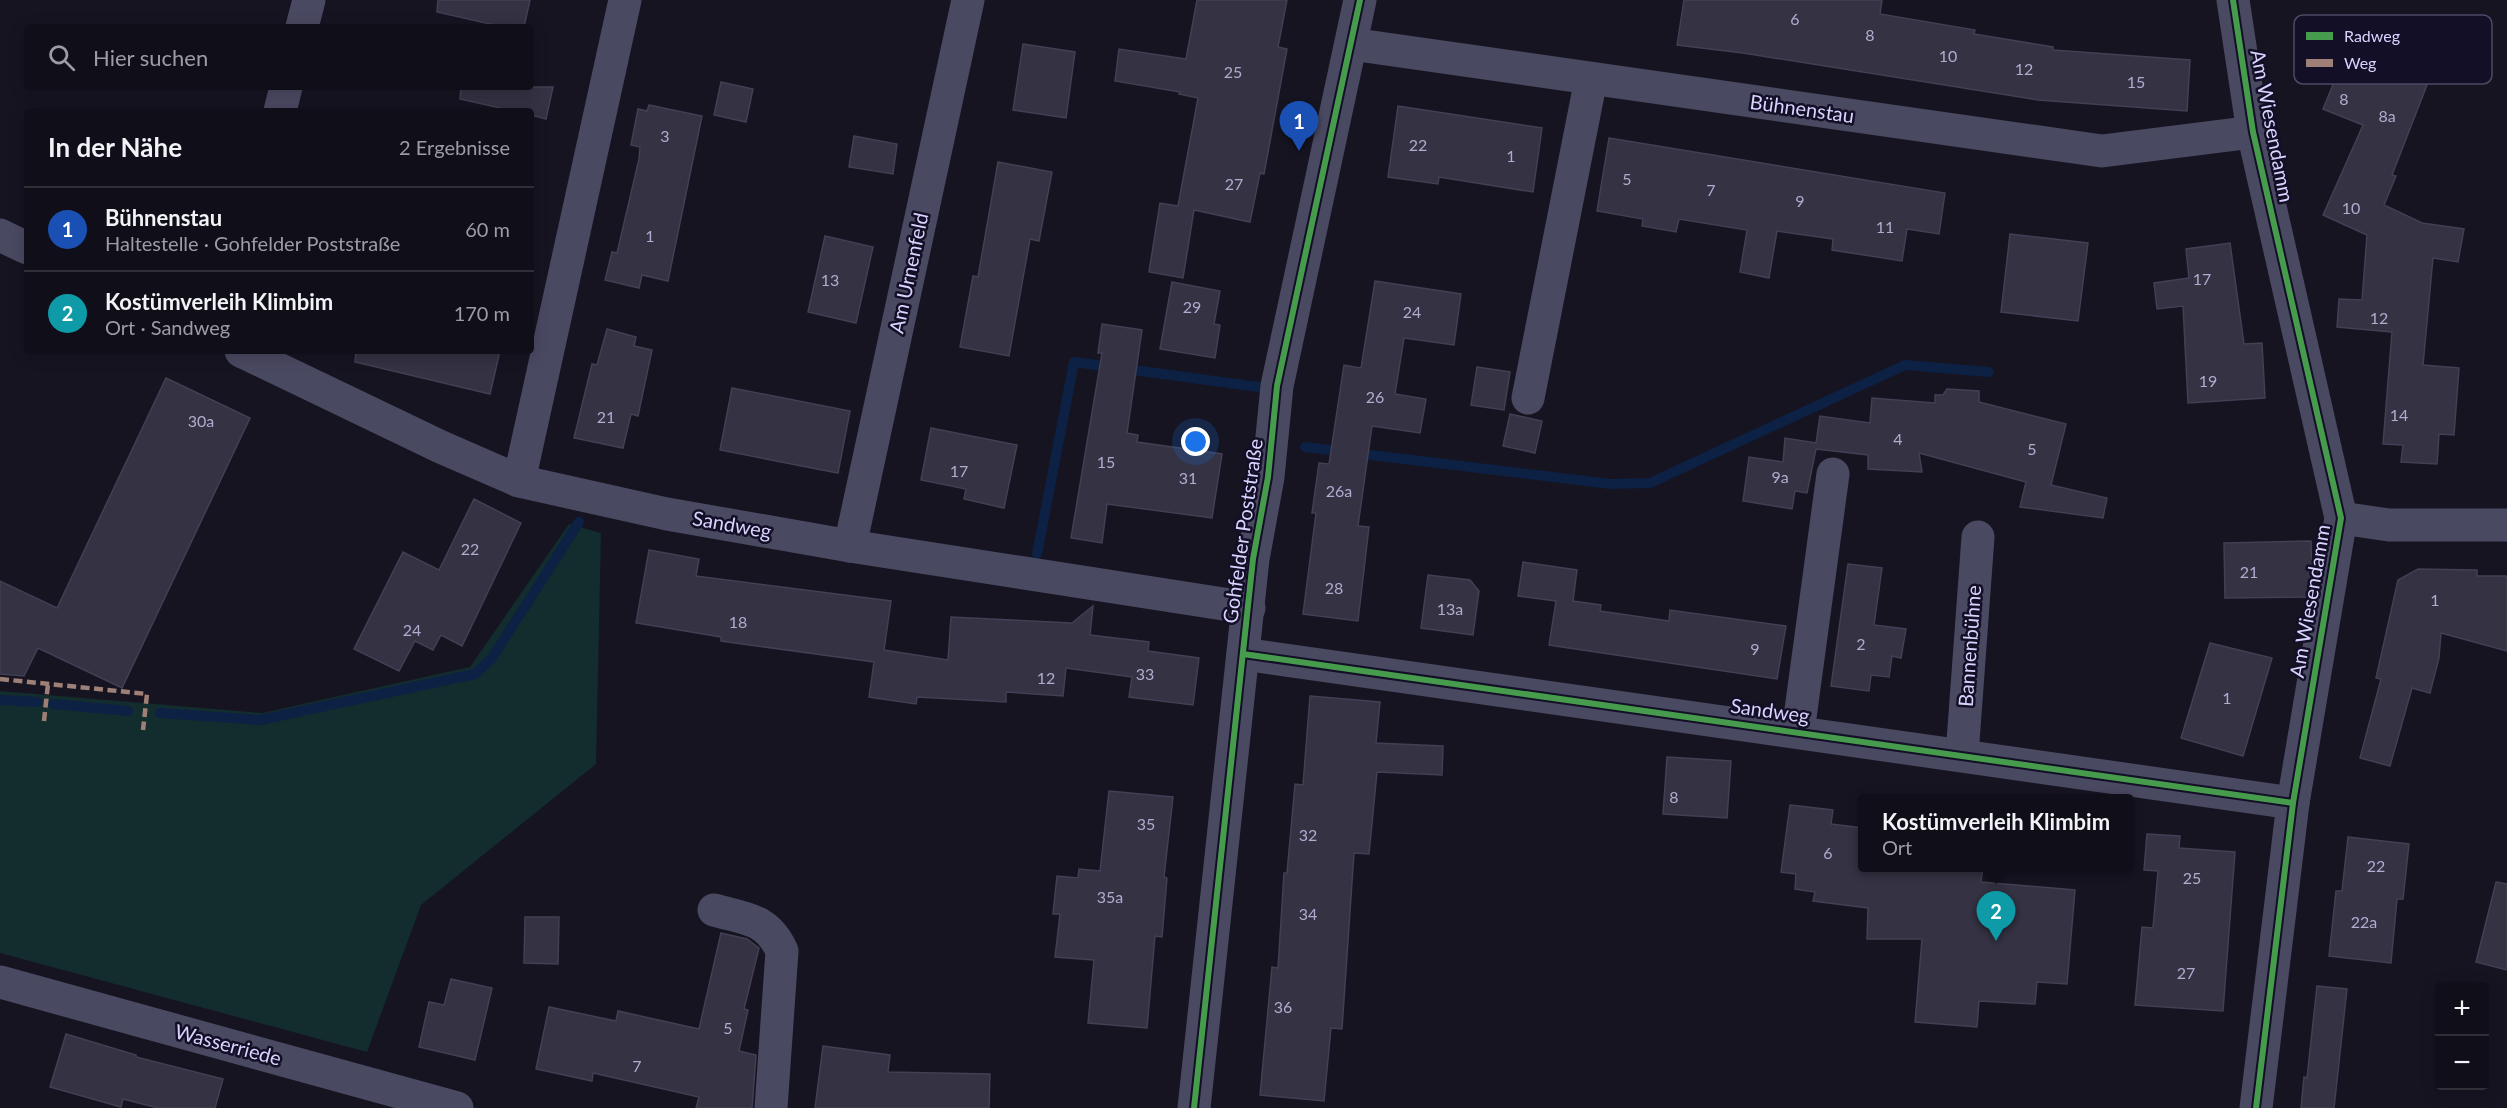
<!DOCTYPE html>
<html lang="de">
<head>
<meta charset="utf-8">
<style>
  body { margin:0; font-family:Lato,sans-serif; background:#1e1d26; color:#f1f3f6 }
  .controls { position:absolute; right:18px; bottom:18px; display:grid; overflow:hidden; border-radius:6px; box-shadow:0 3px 15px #0003 }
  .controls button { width:54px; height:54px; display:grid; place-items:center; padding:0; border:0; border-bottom:2px solid #302f38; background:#100f19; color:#f1f3f6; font:30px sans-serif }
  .you { position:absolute; left:1196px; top:442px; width:21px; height:21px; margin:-15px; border:4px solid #fff; border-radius:50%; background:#1a73e8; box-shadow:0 0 0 9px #1a73e833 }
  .badge { display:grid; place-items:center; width:39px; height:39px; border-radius:50%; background:#9591b1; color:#fff; font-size:20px; font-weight:700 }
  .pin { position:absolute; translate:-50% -50px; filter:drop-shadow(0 2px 3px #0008) }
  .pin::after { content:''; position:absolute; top:32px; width:21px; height:18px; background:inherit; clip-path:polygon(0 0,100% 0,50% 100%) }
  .popup { position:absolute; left:1858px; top:794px; width:276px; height:78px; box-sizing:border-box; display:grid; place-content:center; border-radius:6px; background:#100f19; filter:drop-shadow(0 2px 4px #0005); font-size:20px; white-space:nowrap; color:#9c9ca2 }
  .popup b { font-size:22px; color:#f1f3f6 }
  .popup::after { content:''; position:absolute; left:50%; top:100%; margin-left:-12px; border:12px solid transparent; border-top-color:#100f19 }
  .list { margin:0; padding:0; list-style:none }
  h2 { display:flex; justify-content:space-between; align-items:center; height:78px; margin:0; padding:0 24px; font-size:26px }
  h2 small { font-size:20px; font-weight:400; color:#9c9ca2 }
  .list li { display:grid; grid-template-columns:39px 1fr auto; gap:18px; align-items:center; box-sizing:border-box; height:84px; padding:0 24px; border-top:2px solid #302f38 }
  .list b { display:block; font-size:22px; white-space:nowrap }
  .list p { margin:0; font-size:20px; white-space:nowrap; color:#9c9ca2 }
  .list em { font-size:20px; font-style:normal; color:#9c9ca2 }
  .icon { flex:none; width:33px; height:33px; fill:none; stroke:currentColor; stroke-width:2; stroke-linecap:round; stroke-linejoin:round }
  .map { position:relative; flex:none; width:2507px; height:1108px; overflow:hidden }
  .search { position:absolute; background:#100f19; box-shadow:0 3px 15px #0003; left:24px; top:24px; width:510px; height:66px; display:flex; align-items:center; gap:15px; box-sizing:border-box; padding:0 21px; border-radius:6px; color:#9c9ca2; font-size:22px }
  .panel { position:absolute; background:#100f19; box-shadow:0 3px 15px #0003; left:24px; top:108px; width:510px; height:246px; border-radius:6px }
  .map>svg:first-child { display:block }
  .green { fill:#132c2d }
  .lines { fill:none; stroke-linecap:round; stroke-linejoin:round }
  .stream { stroke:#0d2144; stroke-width:10 }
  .building { fill:#343243; stroke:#433f54; stroke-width:1.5 }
  .minor { stroke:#4a4962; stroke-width:33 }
  .quiet { stroke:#9e8076; stroke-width:4.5; stroke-dasharray:9 4.5; stroke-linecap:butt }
  .cycleway-casing { stroke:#130f26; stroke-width:10 }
  .cycleway { stroke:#469c4c; stroke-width:6 }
  .labels { text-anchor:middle; stroke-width:5; stroke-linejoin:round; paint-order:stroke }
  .number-label { font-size:16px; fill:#b0acd0 }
  .street-label { font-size:20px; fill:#d9d4ff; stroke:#130f26 }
  .key { fill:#130f26; stroke:#4e4a67; stroke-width:1.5 }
  .key-label { font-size:16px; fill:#d9d4ff }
</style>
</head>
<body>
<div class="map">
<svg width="2507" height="1108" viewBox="0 0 2507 1108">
  <rect width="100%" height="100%" fill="#161421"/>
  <path class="green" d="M569,524l32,9 -5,231 -175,141 -54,147 -367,-99v-262l262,22 208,-46z"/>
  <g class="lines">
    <g class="stream">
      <path d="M1305,447l305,37 40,-1 255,-118 84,7"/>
      <path d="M1037,554l37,-192 192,26"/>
      <path d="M0,700l37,2"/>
      <path d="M53,704l75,7"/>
      <path d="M160,713l100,7 215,-46 17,-16 87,-136"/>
    </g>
  </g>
  <g class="building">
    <path d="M438,0h92l-6,27h-21l-66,-15z"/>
    <path d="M1197,0h90l-9,47 9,2 -23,125 -4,-1 -10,49 -56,-12 -11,68 -34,-6 11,-69 18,3 20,-108 -19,-4 1,-2 -65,-11 4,-32 67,10z"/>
    <path d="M1684,0h198l-2,14 95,16 -1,4 79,13v3l137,10 -3,51 -149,-11 -295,-47 -66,-8z"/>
    <path d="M1023,44l52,8 -9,66 -53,-8z"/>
    <path d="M2346,53l81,32 -35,90 4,1 -12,29 38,18 42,6 -6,33 -25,-4 -10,107 36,3 -5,67 -15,-1 -2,30 -36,-2 2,-17 -20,-1 9,-112 -55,-5 2,-28 23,1 5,-65 -44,-20 40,-90 -40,-16z"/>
    <path d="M721,82l32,7 -7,33 -32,-7z"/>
    <path d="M461,87h92l-7,32 -15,-4v-4h-18l-53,-12z"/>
    <path d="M649,105l53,11 -34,165 -26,-6 -3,13 -34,-8 7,-28 5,1 22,-94 1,-12 -9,-2 7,-36 9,2z"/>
    <path d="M1398,106l144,22 -9,64 -94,-15 -1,7 -50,-7z"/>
    <path d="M854,136l43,8 -4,30 -44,-7z"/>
    <path d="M1609,138l336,55 -6,41 -32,-5 -5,32 -70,-11 1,-11 -56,-8 -8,47 -29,-6 7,-42 -68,-11 -3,13 -34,-6 1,-7 -46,-8z"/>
    <path d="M998,162l54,10 -13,69 -9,-2 -21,117 -49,-9 13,-71 5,1z"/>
    <path d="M2010,234l78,9 -10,78 -77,-9z"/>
    <path d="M825,236l48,11 -17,76 -48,-11z"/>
    <path d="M2230,243l14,101 18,-1 3,55 -77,5 -5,-97 -26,3 -3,-26 35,-5 -3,-29z"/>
    <path d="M1375,281l86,13 -7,51 -50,-7 -9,56 31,5 -6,34 -48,-7 -14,100 11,1 -11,94 -55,-7 13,-101h-4l7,-50 10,1 15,-99 17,3z"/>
    <path d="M1172,282l48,9 -6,33 6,1 -5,33 -55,-9z"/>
    <path d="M1102,324l40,6 -15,103 11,2 -1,7 85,12 -10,64 -105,-14 -5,39 -31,-5 31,-185h-4z"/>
    <path d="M607,329l29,8 -2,9 18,4 -14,66 -7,-2 -8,34 -49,-10 18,-74 5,1z"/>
    <path d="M356,351h144l-10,43 -135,-32z"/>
    <path d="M1477,367l33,5 -6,38 -33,-5z"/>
    <path d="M166,378l84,40 -128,270 -84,-40 -14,28 -24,-2v-93l57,27z"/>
    <path d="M732,388l118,23 -12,62 -118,-23z"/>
    <path d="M1947,389l32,2v11l87,22 -15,61 56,13 -4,20 -83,-11 6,-25 -107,-29 3,19 -54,-3v-14l-52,-6 -9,44 -12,-2 -3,18 -49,-8 6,-44 34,5 2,-24 31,5 4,-27 50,7 2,-25 63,5v-8h8z"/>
    <path d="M1510,414l32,7 -7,32 -32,-7z"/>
    <path d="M931,428l86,17 -13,63 -40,-9 2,-10 -45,-9z"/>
    <path d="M474,499l47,24 -59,123 -21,-11 -8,15 -18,-9 -16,30 -45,-22 49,-97 36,18z"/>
    <path d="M2311,541l1,39 -3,17 -84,1 -1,-55z"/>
    <path d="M649,550l50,9 -3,17 195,25 -7,49 64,10 3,-43 121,6 21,-17 -3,29 59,7 -1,9 51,7 -6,47 -64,-8 3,-20 -66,-9 -3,28 -57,-4v10l-89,-5 -1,7 -47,-7 5,-35 -153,-21v-4l-85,-14z"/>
    <path d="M1523,562l54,8 -4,31 28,4 -1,6 69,10 1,-11 116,16 -9,53 -228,-34 7,-44 -38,-5z"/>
    <path d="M1848,564l34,4 -8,57 32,4 -5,29 -9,-2 -3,21 -18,-2 -2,16 -38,-5z"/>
    <path d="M2418,569l59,1v6h30v75l-66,-18 -2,25 -9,35 -18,-5 -22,78 -30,-8 21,-79 -5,-1 22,-98z"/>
    <path d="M1428,575l42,5 9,11 -6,44 -52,-7z"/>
    <path d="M2210,643l62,15 -29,98 -62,-18z"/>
    <path d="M1310,696l70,6 -4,41 67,3 -1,29 -65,-3 -8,82 -15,-1 -12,176 -11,-1 -7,73 -64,-6 12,-128 6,1 6,-95h3l8,-89 8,1z"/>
    <path d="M1667,757l64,4 -4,57 -64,-4z"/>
    <path d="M1109,791l64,6 -9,80 3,1 -5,59 -7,-1 -8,92 -59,-5 6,-63 -39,-3 5,-43h-7l4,-38 21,2 1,-9 21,2z"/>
    <path d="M1790,805l43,5 -2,14 32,4v39h120l-2,15 94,8 -8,94 -30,-2 -2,22 -56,-3 -2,26 -62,-5 7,-83h-55l1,-31 -55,-7 2,-9 -20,-3 1,-15 -15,-2z"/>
    <path d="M2147,834l33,2 -1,12 56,4 -12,159 -88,-6 7,-78 11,1 5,-57 -14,-1z"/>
    <path d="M2348,837l61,7 -6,55h-6l-6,64 -62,-7 7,-65h6z"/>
    <path d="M2496,882l11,2v86l-31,-8z"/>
    <path d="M525,917h34l-1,47 -34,-1z"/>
    <path d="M721,933l26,6 12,9 -15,61 4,1 -9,41 17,4 -4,53h-56l3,-11 -106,-24 -1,8 -56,-12 13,-62 67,14 2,-10 81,18z"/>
    <path d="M451,979l41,9 -17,72 -56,-13 10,-45 15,3z"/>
    <path d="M2317,986l30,3 -13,119h-33l3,-31 3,1z"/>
    <path d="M66,1034l70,21v2l87,22 -8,29h-57l-35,-9 -2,8 -71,-20z"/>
    <path d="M823,1046l67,9 -2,17 102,2 -1,34h-174z"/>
  </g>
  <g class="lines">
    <g class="minor">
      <path d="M2233,0l20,132 88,386 -48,285 -37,305"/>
      <path d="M302,27l7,-27"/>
      <path d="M1351,44l751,107 151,-19"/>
      <path d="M280,111l6,-24"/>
      <path d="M0,235l27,13"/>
      <path d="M241,351l200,96 78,34 148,33 183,32 399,62"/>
      <path d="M1528,398l63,-319"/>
      <path d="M519,481l106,-481"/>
      <path d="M2341,518l48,7h118"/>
      <path d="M850,546l118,-546"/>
      <path d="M1243,654l1050,149"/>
      <path d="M1798,732l35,-258"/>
      <path d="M1962,755l16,-218"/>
      <path d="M714,910c32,9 53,8 68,41l-11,157"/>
      <path d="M0,982l457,126"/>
      <path d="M1194,1108l59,-549 15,-82 9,-91 83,-386"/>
    </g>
    <g class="quiet">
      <path d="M0,679l147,15 -4,36"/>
      <path d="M44,721l4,-37"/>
    </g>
    <g class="cycleway-casing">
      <g id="cycleway">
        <path d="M2233,0l20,132 88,386 -48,285 -37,305"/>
        <path d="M1243,654l1050,149"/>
        <path d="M1194,1108l59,-549 15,-82 9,-91 83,-386"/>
      </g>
    </g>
    <use href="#cycleway" class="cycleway"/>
  </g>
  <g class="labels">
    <g class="number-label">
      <text x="1795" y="25">6</text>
      <text x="1870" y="41">8</text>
      <text x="1948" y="62">10</text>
      <text x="2024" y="75">12</text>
      <text x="1233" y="78">25</text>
      <text x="2136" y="88">15</text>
      <text x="2344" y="105">8</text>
      <text x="2387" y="122">8a</text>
      <text x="665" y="142">3</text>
      <text x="1418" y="151">22</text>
      <text x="1511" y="162">1</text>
      <text x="1627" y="185">5</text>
      <text x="1234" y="190">27</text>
      <text x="1711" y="196">7</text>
      <text x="1800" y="207">9</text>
      <text x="2351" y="214">10</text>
      <text x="1885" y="233">11</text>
      <text x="650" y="242">1</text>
      <text x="2202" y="285">17</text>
      <text x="830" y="286">13</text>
      <text x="1192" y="313">29</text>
      <text x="1412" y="318">24</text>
      <text x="2379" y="324">12</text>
      <text x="2208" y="387">19</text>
      <text x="1375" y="403">26</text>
      <text x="2399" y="421">14</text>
      <text x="606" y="423">21</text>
      <text x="201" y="427">30a</text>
      <text x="1898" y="445">4</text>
      <text x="2032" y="455">5</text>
      <text x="1106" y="468">15</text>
      <text x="959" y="477">17</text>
      <text x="1780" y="483">9a</text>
      <text x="1188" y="484">31</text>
      <text x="1339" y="497">26a</text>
      <text x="470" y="555">22</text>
      <text x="2249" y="578">21</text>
      <text x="1334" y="594">28</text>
      <text x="2435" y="606">1</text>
      <text x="1450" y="615">13a</text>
      <text x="738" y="628">18</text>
      <text x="412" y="636">24</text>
      <text x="1861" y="650">2</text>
      <text x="1755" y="655">9</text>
      <text x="1145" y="680">33</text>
      <text x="1046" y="684">12</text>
      <text x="2227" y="704">1</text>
      <text x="1674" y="803">8</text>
      <text x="1146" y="830">35</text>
      <text x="1308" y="841">32</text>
      <text x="1828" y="859">6</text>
      <text x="2376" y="872">22</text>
      <text x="2192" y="884">25</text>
      <text x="1110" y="903">35a</text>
      <text x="1308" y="920">34</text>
      <text x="2364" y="928">22a</text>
      <text x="2186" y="979">27</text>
      <text x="1283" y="1013">36</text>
      <text x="728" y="1034">5</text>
      <text x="637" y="1072">7</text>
    </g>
    <g class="street-label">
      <text transform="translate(1802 109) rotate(8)" y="7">Bühnenstau</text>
      <text transform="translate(2272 126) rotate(79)" y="7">Am Wiesendamm</text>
      <text transform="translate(909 273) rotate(-78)" y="7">Am Urnenfeld</text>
      <text transform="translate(732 525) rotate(10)" y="7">Sandweg</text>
      <text transform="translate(1243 531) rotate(-82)" y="7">Gohfelder Poststraße</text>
      <text transform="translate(2310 601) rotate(-80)" y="7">Am Wiesendamm</text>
      <text transform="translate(1970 646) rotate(-86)" y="7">Bannenbühne</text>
      <text transform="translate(1770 711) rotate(8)" y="7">Sandweg</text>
      <text transform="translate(228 1045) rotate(15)" y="7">Wasserriede</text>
    </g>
  </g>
  <rect x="2294" y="15" width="198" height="69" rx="9" class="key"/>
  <rect x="2306" y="32" width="27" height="8" fill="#469c4c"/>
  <rect x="2306" y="59" width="27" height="8" fill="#9e8076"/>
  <g class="key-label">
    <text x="2344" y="42">Radweg</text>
    <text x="2344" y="69">Weg</text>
  </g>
</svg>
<div class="controls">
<button>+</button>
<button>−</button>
</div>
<div class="you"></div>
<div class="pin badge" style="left:1299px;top:151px;background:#1a4fb4">1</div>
<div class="pin badge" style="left:1996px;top:941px;background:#0f9aa8">2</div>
<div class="popup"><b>Kostümverleih Klimbim</b>Ort</div>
<div class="search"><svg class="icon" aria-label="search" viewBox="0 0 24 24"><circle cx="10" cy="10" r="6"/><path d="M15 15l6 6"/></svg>Hier suchen</div>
<section class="panel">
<h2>In der Nähe<small>2 Ergebnisse</small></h2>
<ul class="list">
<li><span class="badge" style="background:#1a4fb4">1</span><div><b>Bühnenstau</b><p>Haltestelle · Gohfelder Poststraße</p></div><em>60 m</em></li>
<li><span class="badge" style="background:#0f9aa8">2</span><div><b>Kostümverleih Klimbim</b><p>Ort · Sandweg</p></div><em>170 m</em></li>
</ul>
</section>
</div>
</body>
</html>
